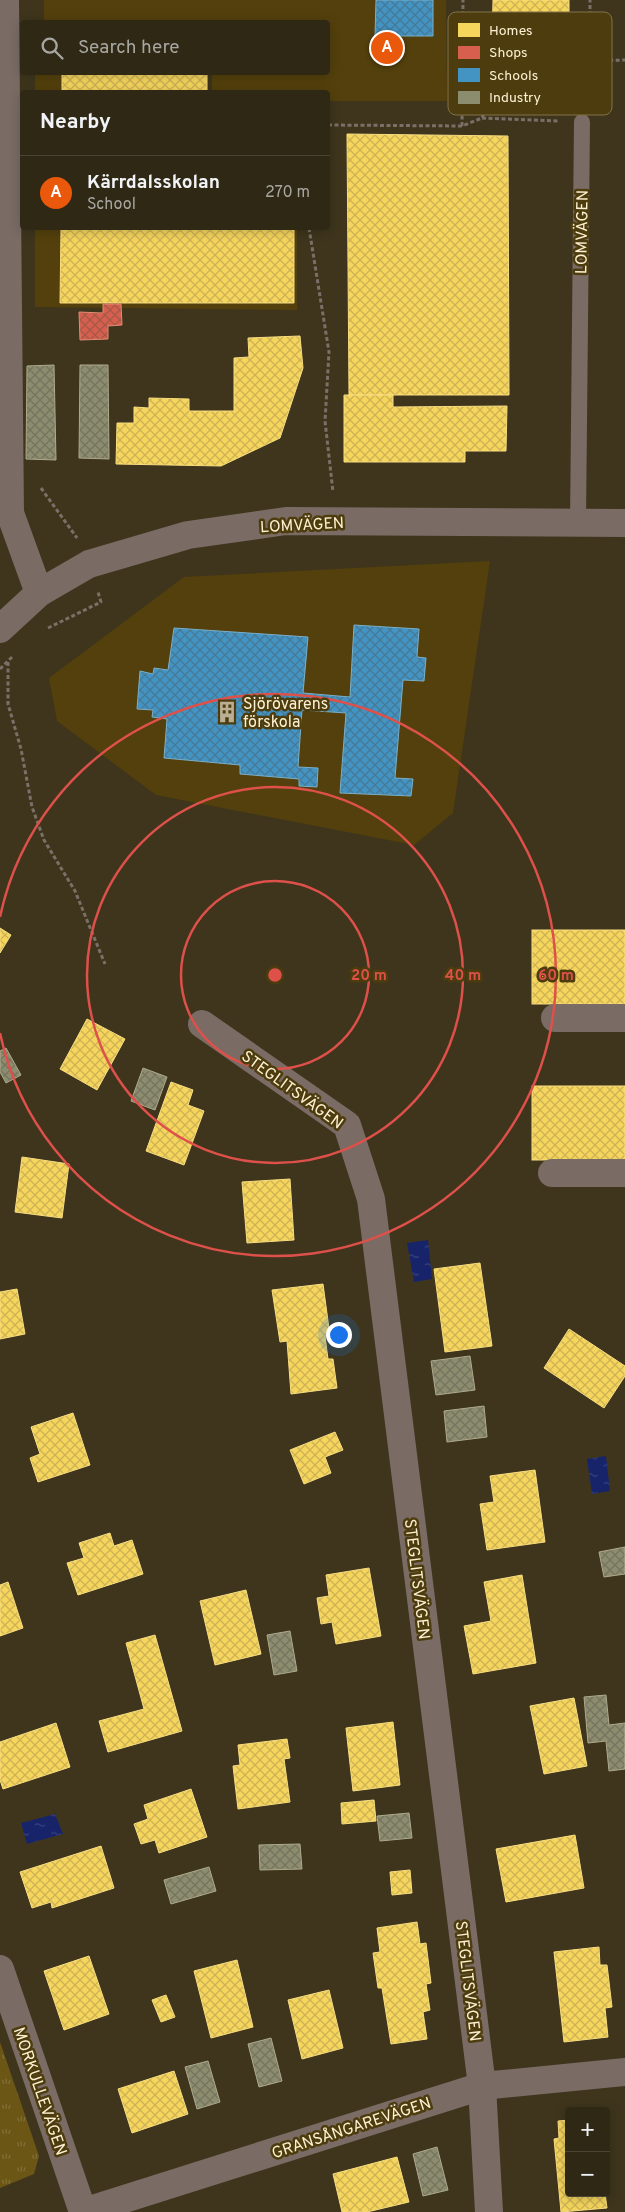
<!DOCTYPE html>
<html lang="en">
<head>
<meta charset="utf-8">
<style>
  body { margin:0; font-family:Overpass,sans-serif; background:#3a3422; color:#f1f3f6 }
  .controls { position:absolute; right:15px; bottom:15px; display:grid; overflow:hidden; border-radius:5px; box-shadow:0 2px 12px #0003 }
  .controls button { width:45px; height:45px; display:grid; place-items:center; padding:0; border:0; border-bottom:1px solid #494434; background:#2e2815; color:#f1f3f6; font:25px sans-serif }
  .you { position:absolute; left:338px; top:1334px; width:18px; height:18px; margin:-12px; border:4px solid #fff; border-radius:50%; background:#1a73e8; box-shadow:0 0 0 8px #1a73e833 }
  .badge { display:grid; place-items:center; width:32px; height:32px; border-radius:50%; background:#ea580c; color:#fff; font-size:16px; font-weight:700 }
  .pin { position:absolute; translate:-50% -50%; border:2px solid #fff; box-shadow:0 1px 5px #0006 }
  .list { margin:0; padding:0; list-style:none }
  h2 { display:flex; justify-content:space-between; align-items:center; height:65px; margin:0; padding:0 20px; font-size:21px }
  h2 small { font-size:16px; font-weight:400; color:#a7a6a0 }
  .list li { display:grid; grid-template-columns:32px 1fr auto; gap:15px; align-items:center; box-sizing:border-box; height:75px; padding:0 20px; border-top:1px solid #494434 }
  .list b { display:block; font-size:19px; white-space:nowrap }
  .list p { margin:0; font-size:16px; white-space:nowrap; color:#a7a6a0 }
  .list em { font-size:16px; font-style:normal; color:#a7a6a0 }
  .icon { flex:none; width:28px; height:28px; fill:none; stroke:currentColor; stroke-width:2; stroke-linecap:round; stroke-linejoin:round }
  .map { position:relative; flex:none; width:625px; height:2212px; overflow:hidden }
  .search { position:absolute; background:#2e2815; box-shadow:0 2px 12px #0003; left:20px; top:20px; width:310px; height:55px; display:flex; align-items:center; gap:12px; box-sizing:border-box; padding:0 18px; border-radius:5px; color:#a7a6a0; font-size:19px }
  .panel { position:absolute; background:#2e2815; box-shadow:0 2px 12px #0003; left:20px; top:90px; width:310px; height:140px; border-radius:5px }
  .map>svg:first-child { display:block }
  .built { fill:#53400c }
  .park { fill:url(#park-tufts) }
  .water { fill:url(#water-ripples) }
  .homes { fill:url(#homes-cross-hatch); stroke:#f8dd80 }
  .shops { fill:url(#shops-cross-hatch); stroke:#e28c75 }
  .schools { fill:url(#schools-cross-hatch); stroke:#7bafc8 }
  .industry { fill:url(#industry-cross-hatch); stroke:#aeaa8c }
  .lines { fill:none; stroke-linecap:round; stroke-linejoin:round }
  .path { stroke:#7b7067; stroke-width:3; stroke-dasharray:4 2.5; stroke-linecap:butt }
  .lane { stroke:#7a6b65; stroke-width:16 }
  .street { stroke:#7a6b65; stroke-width:28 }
  .ring { fill:none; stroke:#de504a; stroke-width:2.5 }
  .labels { text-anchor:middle; stroke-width:5; stroke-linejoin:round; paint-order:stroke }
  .street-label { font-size:16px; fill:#fdf1d3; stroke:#4d3c0d }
  .poi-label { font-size:16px; fill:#fdf1d3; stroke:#4d3c0d; text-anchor:start }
  .key { fill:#4d3c0d; stroke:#827248; stroke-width:1 }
  .key-label { font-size:14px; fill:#fdf1d3 }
  .centre { fill:#de504a; stroke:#4d3c0d; stroke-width:2.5 }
  .ring-label { font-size:15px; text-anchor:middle; font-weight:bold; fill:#de504a; stroke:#4d3c0d; stroke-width:5; stroke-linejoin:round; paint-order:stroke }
</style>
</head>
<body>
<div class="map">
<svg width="625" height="2212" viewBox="0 0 625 2212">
  <defs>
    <pattern id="park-tufts" width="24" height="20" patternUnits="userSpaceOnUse" patternTransform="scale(1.25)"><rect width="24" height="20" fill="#6c5616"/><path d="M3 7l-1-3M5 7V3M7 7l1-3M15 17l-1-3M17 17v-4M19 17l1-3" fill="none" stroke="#826f37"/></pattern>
    <pattern id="water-ripples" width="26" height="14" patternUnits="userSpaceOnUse" patternTransform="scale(1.25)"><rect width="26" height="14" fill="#17246a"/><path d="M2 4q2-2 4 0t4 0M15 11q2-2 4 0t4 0" fill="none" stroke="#3a447e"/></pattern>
    <pattern id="homes-cross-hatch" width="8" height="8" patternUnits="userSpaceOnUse" patternTransform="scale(1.25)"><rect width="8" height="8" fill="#f6d55c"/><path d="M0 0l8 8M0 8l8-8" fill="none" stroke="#ccb255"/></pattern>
    <pattern id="shops-cross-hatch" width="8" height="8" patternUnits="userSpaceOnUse" patternTransform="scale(1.25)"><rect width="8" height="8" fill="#d6604d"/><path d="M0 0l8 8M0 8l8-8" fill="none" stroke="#a65848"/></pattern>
    <pattern id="schools-cross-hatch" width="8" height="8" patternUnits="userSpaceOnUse" patternTransform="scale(1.25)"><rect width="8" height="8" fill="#4393c3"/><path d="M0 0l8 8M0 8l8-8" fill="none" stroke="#467995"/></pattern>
    <pattern id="industry-cross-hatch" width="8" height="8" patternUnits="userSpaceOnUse" patternTransform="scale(1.25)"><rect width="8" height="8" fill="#8c8c6e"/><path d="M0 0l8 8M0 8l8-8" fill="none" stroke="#76745e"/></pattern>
  </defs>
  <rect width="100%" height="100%" fill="#3e351c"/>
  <g class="built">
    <path d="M44,0h402l1,101h-119v-9h-116v-19l116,-1v-50h-284z"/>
    <rect x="35" y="73" width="172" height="19"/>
    <path d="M35,228h262v82l-262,-3z"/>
    <path d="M490,561l-37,252 -39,32 -258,-50 -99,-74 -8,-43 135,-101z"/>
  </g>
  <path class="park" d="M0,2042l39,114 -5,18 -34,14z"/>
  <g class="water">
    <path d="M428,1240l4,39 -18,3 -7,-39z"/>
    <path d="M606,1456l4,35 -18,3 -5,-35z"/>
    <path d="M55,1814l8,20 -36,10 -6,-21z"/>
  </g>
  <g class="homes">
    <path d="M493,0h76v44l-77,-1z"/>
    <rect x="62" y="72" width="145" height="20"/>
    <path d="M347,134l161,2 1,259h-160z"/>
    <path d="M61,228h233v75h-234z"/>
    <path d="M300,336l3,32 -23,70 -59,28 -105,-2 1,-41h17v-16l15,1v-10l40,1v12h45v-53l15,-1 -1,-19z"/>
    <path d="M344,395h49v12l114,-1 -1,45h-41v11h-121z"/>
    <path d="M0,928l11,7 -11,18z"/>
    <rect x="532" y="930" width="93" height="74"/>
    <path d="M87,1019l38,20 -28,51 -37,-21z"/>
    <path d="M171,1082l22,8 -5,15 16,6 -20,54 -38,-14z"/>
    <rect x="532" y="1086" width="93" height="74"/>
    <path d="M22,1157l47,7 -7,54 -47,-6z"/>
    <path d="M290,1179l4,61 -47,3 -5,-61z"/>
    <path d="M480,1263l12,83 -47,6 -11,-83z"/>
    <path d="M323,1284l7,52h-5l3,23h5l4,29 -46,6 -4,-53 -7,1 -8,-52z"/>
    <path d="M17,1289l8,45 -25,5v-47z"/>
    <path d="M569,1329l56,37v10l-21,32 -60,-40z"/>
    <path d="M73,1413l17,52 -52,17 -8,-24 10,-4 -9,-27z"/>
    <path d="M335,1432l8,18 -18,7 6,16 -27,11 -14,-34z"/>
    <path d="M535,1470l10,72 -58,8 -7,-46 14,-2 -4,-26z"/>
    <path d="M110,1533l4,13 18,-6 11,34 -65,21 -11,-32 17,-5 -5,-15z"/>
    <path d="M369,1568l12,68 -45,8 -4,-22 -11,2 -4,-26 12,-2 -3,-21z"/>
    <path d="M522,1575l14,88 -63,11 -9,-48 27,-5 -7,-39z"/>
    <path d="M8,1582l15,46 -23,8v-51z"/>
    <path d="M246,1590l15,64 -46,11 -15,-64z"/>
    <path d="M155,1635l27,96 -74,21 -9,-31 45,-12 -18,-66z"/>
    <path d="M574,1698l13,68 -43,8 -14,-68z"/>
    <path d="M393,1722l7,63 -47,6 -7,-63z"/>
    <path d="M56,1723l14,44 -67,22 -3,-9v-38z"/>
    <path d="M287,1739l3,19 -6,1 6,43 -52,7 -5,-43 7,-1 -2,-20z"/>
    <path d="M191,1789l16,48 -48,16 -4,-13 -14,4 -7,-20 14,-5 -4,-14z"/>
    <path d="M374,1800l2,21 -34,3 -1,-21z"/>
    <path d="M575,1835l9,53 -78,14 -10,-53z"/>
    <path d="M101,1846l13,42 -62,20 -1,-6 -19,6 -12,-36z"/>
    <path d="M410,1870l2,23 -20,2 -2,-23z"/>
    <path d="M417,1922l3,22 6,-1 5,40 -5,1 4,26 -7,2 4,27 -36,5 -9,-56h-4l-5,-35 7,-1 -3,-24z"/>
    <path d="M599,1947l1,18h7l5,42 -7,1 3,29 -44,5 -10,-90z"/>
    <path d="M89,1956l20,58 -45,16 -20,-59z"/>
    <path d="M237,1960l16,67 -42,11 -17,-67z"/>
    <path d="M329,1990l14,58 -41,11 -14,-59z"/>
    <path d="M166,1995l9,22 -14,5 -9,-22z"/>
    <path d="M174,2071l14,43 -56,19 -14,-44z"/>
    <path d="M569,2120v73h36l2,15 -46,4 -7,-73 5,-1 -1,-17z"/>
    <path d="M397,2157l12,45 -42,10h-25l-9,-38z"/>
  </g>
  <path class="shops" d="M103,304h18l1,21 -14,1v13l-28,1 -1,-28 24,1z"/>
  <g class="schools">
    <path d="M376,0h57v36h-58z"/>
    <path d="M354,625l65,4 -2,28 9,1 -2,23 -21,-1 -8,98 18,1 -2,17 -71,-3 6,-80 -44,-3 -4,57 20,1 -1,19 -18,-1v-7l-59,-5v-9l-76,-7 3,-39 -15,-2 1,-7 -16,-1 3,-38 13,3 1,-6 14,2 6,-42 134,9 -5,56 47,4z"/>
  </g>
  <g class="industry">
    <path d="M54,365l2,95 -30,-1 1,-93z"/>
    <path d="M80,365h28l1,94 -30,-1z"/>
    <path d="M6,1048l15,27 -15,8 -6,-11v-21z"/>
    <path d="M143,1068l24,9 -12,33 -24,-9z"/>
    <path d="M470,1356l5,34 -39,5 -5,-34z"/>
    <path d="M484,1406l3,31 -40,5 -3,-31z"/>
    <path d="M625,1547v27l-21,3 -5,-25z"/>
    <path d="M290,1631l7,40 -23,4 -7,-40z"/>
    <path d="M606,1695l3,30 16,-2v46l-16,2 -3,-30 -18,2 -4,-46z"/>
    <path d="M409,1813l3,25 -32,3 -3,-25z"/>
    <path d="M300,1844l2,25 -42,1 -1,-25z"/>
    <path d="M209,1867l7,24 -45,13 -7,-24z"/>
    <path d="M271,2038l11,43 -23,6 -11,-43z"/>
    <path d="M208,2061l12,41 -23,7 -12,-42z"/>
    <path d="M437,2147l11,43 -25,6 -10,-42z"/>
  </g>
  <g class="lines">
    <g class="path">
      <path d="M590,61v-61"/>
      <path d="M585,100l5,-39 35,-1"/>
      <path d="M482,118l77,3"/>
      <path d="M328,125l134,1 20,-8 8,-23 14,-18 21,-2 16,10 21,23"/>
      <path d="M462,126l1,-126"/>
      <path d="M309,228l20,124 -4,69 8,71"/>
      <path d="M41,488l36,50"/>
      <path d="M48,628l53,-26 -3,-10"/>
      <path d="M8,662v42l13,45 11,58 12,33 31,51 30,73"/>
      <path d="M0,669l12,-12"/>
    </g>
    <path class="lane" d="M578,522l4,-400"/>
    <g class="street">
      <path d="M5,0l5,513 29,80"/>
      <path d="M0,629l39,-36 50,-29 99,-29 98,-14 339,2"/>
      <path d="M555,1018h70"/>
      <path d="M202,1024l145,101 24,74 111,887 7,126"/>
      <path d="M552,1173h73"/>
      <path d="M0,1969l83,243"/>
      <path d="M83,2212l399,-126 143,-14"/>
    </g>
  </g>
  <g class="ring">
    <circle cx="275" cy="975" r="94"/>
    <circle cx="275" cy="975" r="188"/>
    <path d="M0 917A281 281 0 1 1 0 1033"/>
  </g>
  <defs>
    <g id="building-bare" transform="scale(1.725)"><path d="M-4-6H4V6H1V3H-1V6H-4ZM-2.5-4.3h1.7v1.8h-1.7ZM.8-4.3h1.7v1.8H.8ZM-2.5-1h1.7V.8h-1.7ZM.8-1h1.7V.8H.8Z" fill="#baaf93" stroke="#4d3c0d" stroke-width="2.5" paint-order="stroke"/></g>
  </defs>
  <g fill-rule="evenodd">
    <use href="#building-bare" x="227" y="712"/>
  </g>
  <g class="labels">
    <g class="street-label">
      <text transform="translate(581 232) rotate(-89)" y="6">LOMVÄGEN</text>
      <text transform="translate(302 524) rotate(-3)" y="6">LOMVÄGEN</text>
      <text transform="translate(293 1089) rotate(36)" y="6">STEGLITSVÄGEN</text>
      <text transform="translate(418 1579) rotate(83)" y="6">STEGLITSVÄGEN</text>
      <text transform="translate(469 1981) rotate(83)" y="6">STEGLITSVÄGEN</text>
      <text transform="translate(41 2091) rotate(71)" y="6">MORKULLEVÄGEN</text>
      <text transform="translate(351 2127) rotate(-18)" y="6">GRANSÅNGAREVÄGEN</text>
    </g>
    <g class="poi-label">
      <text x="243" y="709">Sjörövarens<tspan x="243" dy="18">förskola</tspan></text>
    </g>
  </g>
  <rect x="448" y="12" width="164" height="103" rx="8" class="key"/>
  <rect x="458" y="23" width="22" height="14" fill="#f6d55c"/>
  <rect x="458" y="46" width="22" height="13" fill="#d6604d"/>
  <rect x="458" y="68" width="22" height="14" fill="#4393c3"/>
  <rect x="458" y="91" width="22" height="13" fill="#8c8c6e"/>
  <g class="key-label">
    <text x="489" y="35">Homes</text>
    <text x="489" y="57">Shops</text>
    <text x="489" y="80">Schools</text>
    <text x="489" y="102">Industry</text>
  </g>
  <circle cx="275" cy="975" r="8" class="centre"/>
  <g class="ring-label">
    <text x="369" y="980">20 m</text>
    <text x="463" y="980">40 m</text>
    <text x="556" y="980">60 m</text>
  </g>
</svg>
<div class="controls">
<button>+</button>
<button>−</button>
</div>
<div class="you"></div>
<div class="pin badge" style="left:387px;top:48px">A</div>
<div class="search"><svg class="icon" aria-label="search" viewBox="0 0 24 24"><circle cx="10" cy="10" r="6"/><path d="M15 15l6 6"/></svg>Search here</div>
<section class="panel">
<h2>Nearby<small></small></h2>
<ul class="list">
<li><span class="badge">A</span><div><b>Kärrdalsskolan</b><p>School</p></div><em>270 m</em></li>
</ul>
</section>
</div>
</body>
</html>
